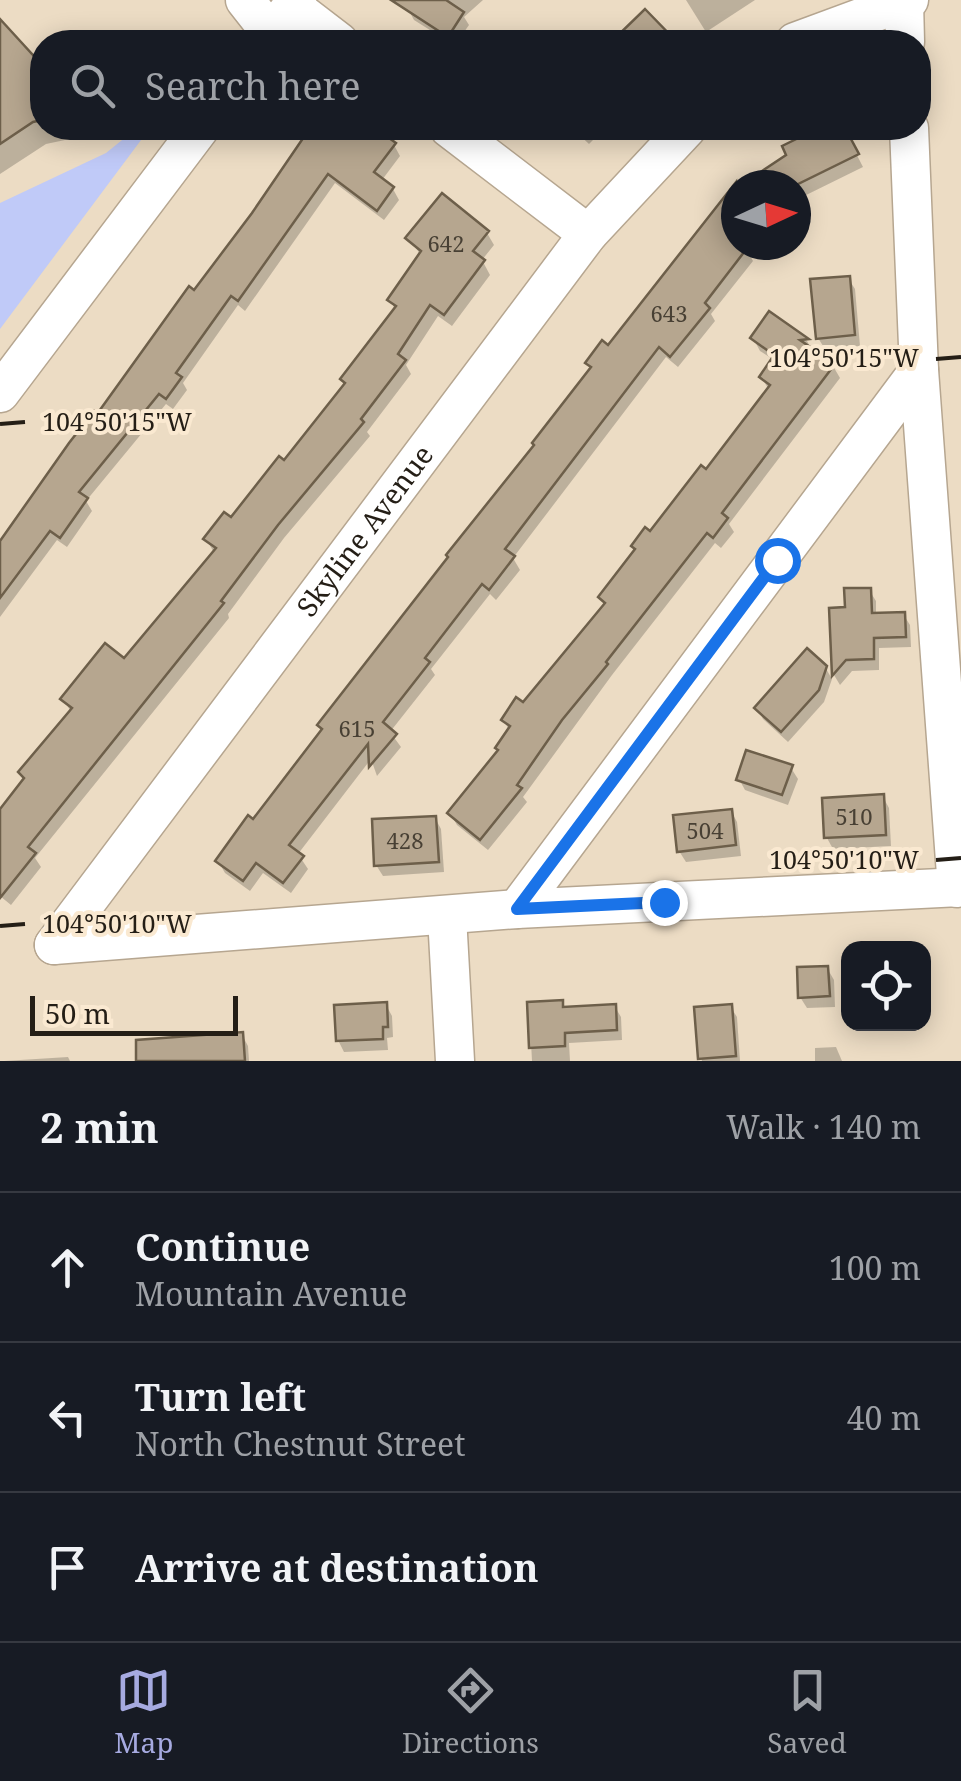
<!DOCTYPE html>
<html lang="en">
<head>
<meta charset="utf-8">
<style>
  body { margin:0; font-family:"Noto Serif",serif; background:#242831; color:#f1f3f6 }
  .controls { position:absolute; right:30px; bottom:30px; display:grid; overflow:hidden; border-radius:20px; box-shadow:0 5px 25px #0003 }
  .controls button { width:90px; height:90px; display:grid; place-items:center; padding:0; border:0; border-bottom:2px solid #363941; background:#171b24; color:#f1f3f6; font:50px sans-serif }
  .compass { position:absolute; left:721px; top:170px; width:90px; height:90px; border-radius:50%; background:#171b24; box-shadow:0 5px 25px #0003; rotate:86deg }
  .scale { position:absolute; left:30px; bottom:25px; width:208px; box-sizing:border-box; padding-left:10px; border:5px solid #241e16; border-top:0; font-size:28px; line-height:35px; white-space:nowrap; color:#241e16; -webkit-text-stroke:8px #fae9d1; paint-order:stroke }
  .stop { position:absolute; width:30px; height:30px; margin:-22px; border:8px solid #1a73e8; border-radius:50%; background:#fff }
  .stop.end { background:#1a73e8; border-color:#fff; box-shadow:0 2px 10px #0008 }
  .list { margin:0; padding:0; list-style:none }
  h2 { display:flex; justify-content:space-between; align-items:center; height:130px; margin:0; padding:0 40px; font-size:42px }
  h2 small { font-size:32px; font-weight:400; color:#9ea1a6 }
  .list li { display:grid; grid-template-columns:65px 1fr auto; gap:30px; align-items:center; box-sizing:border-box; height:150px; padding:0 40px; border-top:2px solid #363941 }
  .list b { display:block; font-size:38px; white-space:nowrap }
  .list p { margin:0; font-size:32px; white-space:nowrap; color:#9ea1a6 }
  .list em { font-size:32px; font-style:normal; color:#9ea1a6 }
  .icon { flex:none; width:55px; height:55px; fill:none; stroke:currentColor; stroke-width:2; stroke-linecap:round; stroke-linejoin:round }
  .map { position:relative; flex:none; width:961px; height:1061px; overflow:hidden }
  .search { position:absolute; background:#171b24; box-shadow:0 5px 25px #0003; left:30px; right:30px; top:30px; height:110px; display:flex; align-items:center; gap:25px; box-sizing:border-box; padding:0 35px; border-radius:40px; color:#9ea1a6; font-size:38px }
  .sheet { height:580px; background:#171b24 }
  nav { display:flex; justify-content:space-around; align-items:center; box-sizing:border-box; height:140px; border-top:2px solid #363941; background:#171b24; font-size:28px; color:#9ea1a6 }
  nav a { display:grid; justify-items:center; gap:5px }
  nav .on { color:#a6aae0 }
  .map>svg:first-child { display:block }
  .green { fill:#c0caf8 }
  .shadow { fill:#0003 }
  .building { fill:#b6a68f; stroke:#6d5f4a; stroke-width:2.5 }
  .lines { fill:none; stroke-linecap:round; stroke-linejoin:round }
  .minor-casing { stroke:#b6a690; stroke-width:41 }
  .minor { stroke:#fff; stroke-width:38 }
  .route { stroke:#1a73e8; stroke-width:12 }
  .ticks { fill:none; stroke:#241e16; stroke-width:4 }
  .labels { text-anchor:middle; stroke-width:8; stroke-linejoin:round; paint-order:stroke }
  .number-label { font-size:22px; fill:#484034 }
  .street-label { font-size:28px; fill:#241e16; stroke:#fae9d1 }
  .ticks-label { font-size:25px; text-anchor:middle; fill:#241e16; stroke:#fae9d1; stroke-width:8; stroke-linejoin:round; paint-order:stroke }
</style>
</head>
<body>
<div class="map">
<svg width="961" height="1061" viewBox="0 0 961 1061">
  <rect width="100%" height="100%" fill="#ecdcc4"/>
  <path class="green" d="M137,128h13l-150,201v-126l106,-50z"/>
  <g class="shadow">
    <path d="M414,0h69l-19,17 5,8 -12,17h-8l-35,-22 -6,-11z"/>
    <path d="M686,0h69l-49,32z"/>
    <path d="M0,23l39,41h3v64h37l5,8 -38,8 -46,30z"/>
    <path d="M314,128h35l11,7 5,-7h6l23,17 6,11 -18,24 11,9 6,11 -15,20 -49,-37 -90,128 -7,-6 -55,78 4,7 -14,19 -7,-5 -80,97 6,10 -25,36 -10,-7 -57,77v-73l254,-330z"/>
    <path d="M572,128h33l-16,16z"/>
    <path d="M825,128h18l20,39 -67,33v-15h-50l44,-29 -5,-9z"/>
    <path d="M736,191v54h22l-10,7 5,9 -42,53 4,7 -37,46 -12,-10 -153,201 7,12 -24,30 -6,-6 -59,75 4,6 -45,57 11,15 -24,29 -6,-17 -73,95 10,15 -17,24 -28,-20 -13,18 -25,-18 -7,-12 35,-39 284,-376 55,-76 -4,-7 21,-15z"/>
    <path d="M796,200l8,14 -8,6z"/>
    <path d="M487,233l7,12 -12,15 8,15 -38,51 -14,-10 -32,49 5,9 -44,58 3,4 -86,102 -56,76 1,4 -194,240 6,9 -30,38 -11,-9v-67l25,-48 -4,-8 50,-61 -8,-13 61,-37 91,-108 -9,-15 25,-19 54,-56 61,-79 50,-74 -6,-11 31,-45 -13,-17z"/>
    <path d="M848,278l7,11 5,57 -35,3 -7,-11z"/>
    <path d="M770,315l37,26 6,11 20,14 7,12 -111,146 5,8 -13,16 -6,-5 -103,132 -89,122 4,5 -39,48 -31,-25 -7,-12 50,-61 10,-21 -7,-11 21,-15 81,-100 -4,-7 49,-64 57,-61 62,-83 -7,-12 12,-18 -14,-9 -7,-13z"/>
    <path d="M869,590l7,11v14l27,-1 7,11 1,22 -32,1v22l-27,1 -12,14 -6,-10 -2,-65h15z"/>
    <path d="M825,667l7,12 -8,23 -36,40 -25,-23 -6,-11z"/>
    <path d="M791,768l7,11 -10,26 -43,-15 -6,-11z"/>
    <path d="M883,797l6,11 2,38 -58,3 -6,-11z"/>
    <path d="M731,811l6,11 4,34 -55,6 -7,-11z"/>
    <path d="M435,818l6,11 3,43 -61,4 -7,-11z"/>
    <path d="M827,968l7,12 1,27 -28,1 -7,-11z"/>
    <path d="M562,1003l3,6 50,-2 6,10 1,23 -53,3 1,18h-38l-3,-56z"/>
    <path d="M386,1005l6,11 1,21 -6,1 1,12 -44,2 -6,-12z"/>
    <path d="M730,1006l7,11 3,44h-38l-1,-3z"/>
    <path d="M242,1035l6,11 1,15h-110z"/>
    <path d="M836,1047l6,14h-27v-13z"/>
    <path d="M68,1057l2,4h-66z"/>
  </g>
  <g class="building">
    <path d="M391,0h55l18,12 -16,25z"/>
    <path d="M645,9l32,33h-66z"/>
    <path d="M0,19l42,46v55l-9,2 -33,22z"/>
    <path d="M310,128h65l21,15 -22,29 20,15 -17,24 -49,-37 -90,127 -7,-5 -55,77 6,4 -16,22 -7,-5 -80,98 9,6 -28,40 -10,-7 -50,67v-57l69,-98 25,-32 3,3 92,-128 5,4 58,-77z"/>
    <path d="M819,128h26l14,26 -63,31h-55l45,-30 -4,-9z"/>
    <path d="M736,182v63l12,2 -43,56 5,5 -40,49 -11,-10 -154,202 10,7 -26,34 -7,-6 -57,74 5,4 -47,60 14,12 -28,33 -1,-23 -79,101 15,11 -21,27 -27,-20 -13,18 -28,-20 33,-46 5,4 69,-90 -5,-4 131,-168 -2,-2 88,-110 -2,-2 59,-76 -6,-4 17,-23 6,5z"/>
    <path d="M442,193l47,38 -16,20 12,9 -41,55 -14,-10 -32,49 8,6 -45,59 3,3 -86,103 -57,76 3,2 -196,244 8,6 -36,45v-89l24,-31 -6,-6 54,-64 -12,-9 45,-56 19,15 92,-110 -13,-9 21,-27 7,5 48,-61 5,4 61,-77 -5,-4 56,-73 -9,-6 34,-49 -16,-13z"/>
    <path d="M850,276l5,59 -39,4 -6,-60z"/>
    <path d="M769,311l40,28 -9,1 35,24 -113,149 6,5 -15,20 -6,-5 -101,129 2,2 -46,56 -45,65 5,3 -42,52 -33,-27 51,-63 -3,-2 15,-22 -9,-6 15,-23 7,5 82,-99 -7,-6 37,-48 -4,-3 14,-19 5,4 51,-66 5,4 64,-84 -11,-8 15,-22 -24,-17z"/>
    <path d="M844,588h27l1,25 33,-1 1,25 -32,1v21l-28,1 -14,16 -3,-68 16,-1z"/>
    <path d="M807,648l20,18 -8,24 -38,42 -27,-24z"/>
    <path d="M746,750l47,15 -11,30 -46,-15z"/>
    <path d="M884,794l2,41 -62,3 -2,-40z"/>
    <path d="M732,809l4,36 -59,7 -4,-37z"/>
    <path d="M436,816l3,46 -65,4 -2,-47z"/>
    <path d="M828,966l2,30 -32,2 -1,-31z"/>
    <path d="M563,1000v7l53,-3 1,26 -52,3v13l-36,2 -2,-46z"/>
    <path d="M387,1002l1,25h-5v12l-47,2 -2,-36z"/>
    <path d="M732,1004l4,52 -38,3 -4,-52z"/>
    <path d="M243,1032l2,29h-109v-21z"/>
  </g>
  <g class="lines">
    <g class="minor-casing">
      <g id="minor">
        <path d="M245,0l26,33"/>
        <path d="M904,1l1,41"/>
        <path d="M292,6l47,36"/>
        <path d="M264,42l33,-42"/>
        <path d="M795,42l114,-42"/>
        <path d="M449,128l139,106"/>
        <path d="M909,128l10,242 38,518"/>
        <path d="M0,393l200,-265"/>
        <path d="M517,909l402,-539"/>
        <path d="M447,916l8,145"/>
        <path id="s1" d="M54,945l534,-711 99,-106"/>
        <path d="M54,945l463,-36 444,-22"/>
      </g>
    </g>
    <use href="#minor" class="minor"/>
  </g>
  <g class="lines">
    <path class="route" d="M664,902l-147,7 260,-349"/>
  </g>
  <path class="ticks" d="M936,359l25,-2M0,424l25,-2M936,860l25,-2M0,926l25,-2"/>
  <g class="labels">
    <g class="number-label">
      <text x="446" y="252">642</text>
      <text x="669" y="322">643</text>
      <text x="357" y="737">615</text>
      <text x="854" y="825">510</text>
      <text x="705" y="839">504</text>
      <text x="405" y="849">428</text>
    </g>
    <g class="street-label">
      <text dy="10" stroke="none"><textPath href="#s1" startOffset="518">Skyline Avenue</textPath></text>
    </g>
  </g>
  <g class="ticks-label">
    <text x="844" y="367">104°50'15"W</text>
    <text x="117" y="431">104°50'15"W</text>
    <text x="844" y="869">104°50'10"W</text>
    <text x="117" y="933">104°50'10"W</text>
  </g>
</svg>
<div class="controls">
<button><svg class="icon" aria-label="locate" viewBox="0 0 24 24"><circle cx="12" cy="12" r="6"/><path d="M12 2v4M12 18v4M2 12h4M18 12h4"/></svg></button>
</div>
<svg class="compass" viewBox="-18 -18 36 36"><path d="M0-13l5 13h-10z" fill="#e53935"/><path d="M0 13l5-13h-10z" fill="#9ea1a6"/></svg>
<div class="scale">50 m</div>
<div class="stop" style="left:777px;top:560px"></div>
<div class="stop end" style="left:664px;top:902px"></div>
<div class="search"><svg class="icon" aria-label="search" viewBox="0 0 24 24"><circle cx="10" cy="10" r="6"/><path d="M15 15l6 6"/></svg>Search here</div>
</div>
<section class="sheet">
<h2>2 min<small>Walk · 140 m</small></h2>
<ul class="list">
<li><svg class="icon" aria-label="ahead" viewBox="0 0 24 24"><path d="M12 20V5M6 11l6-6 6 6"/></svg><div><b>Continue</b><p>Mountain Avenue</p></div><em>100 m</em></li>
<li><svg class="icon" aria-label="left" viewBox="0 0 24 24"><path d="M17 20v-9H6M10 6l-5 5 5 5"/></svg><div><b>Turn left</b><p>North Chestnut Street</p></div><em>40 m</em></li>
<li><svg class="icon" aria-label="arrive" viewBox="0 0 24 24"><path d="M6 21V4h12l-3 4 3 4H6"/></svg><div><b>Arrive at destination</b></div></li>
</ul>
</section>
<nav>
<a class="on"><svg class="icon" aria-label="map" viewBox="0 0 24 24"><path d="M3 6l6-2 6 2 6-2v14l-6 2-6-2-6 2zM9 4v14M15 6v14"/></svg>Map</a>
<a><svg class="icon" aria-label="directions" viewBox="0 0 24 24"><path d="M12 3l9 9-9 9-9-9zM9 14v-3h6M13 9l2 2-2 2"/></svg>Directions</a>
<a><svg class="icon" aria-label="saved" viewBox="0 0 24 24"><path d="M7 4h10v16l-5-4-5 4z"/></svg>Saved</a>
</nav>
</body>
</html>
